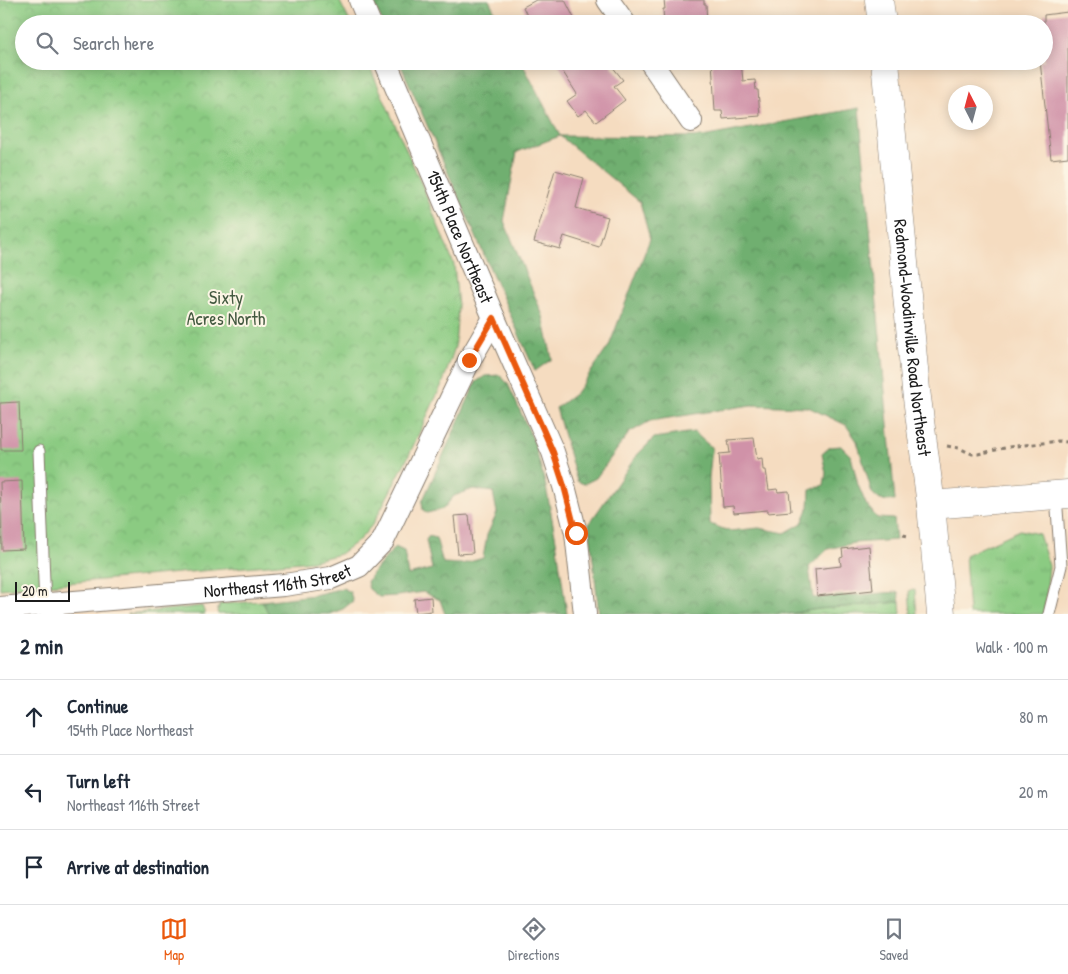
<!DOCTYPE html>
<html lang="en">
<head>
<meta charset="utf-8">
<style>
  body { margin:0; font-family:"Patrick Hand",sans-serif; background:#f2f2f3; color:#1f2937 }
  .compass { position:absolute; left:948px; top:85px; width:45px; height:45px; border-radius:50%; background:#fff; box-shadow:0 2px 12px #0003; rotate:354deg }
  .scale { position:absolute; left:15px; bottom:12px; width:55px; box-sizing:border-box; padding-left:5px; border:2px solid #1c1c1c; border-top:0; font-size:14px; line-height:18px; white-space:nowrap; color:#1c1c1c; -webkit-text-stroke:4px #fcf5e5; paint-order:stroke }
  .stop { position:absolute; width:15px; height:15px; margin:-11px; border:4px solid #ea580c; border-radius:50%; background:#fff }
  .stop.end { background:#ea580c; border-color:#fff; box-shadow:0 1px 5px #0008 }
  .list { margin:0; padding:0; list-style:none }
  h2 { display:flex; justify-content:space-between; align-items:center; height:65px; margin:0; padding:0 20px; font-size:21px }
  h2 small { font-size:16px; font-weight:400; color:#747a83 }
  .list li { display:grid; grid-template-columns:32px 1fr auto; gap:15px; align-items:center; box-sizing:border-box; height:75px; padding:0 20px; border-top:1px solid #e0e1e3 }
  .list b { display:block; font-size:19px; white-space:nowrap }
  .list p { margin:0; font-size:16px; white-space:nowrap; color:#747a83 }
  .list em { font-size:16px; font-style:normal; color:#747a83 }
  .icon { flex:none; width:28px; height:28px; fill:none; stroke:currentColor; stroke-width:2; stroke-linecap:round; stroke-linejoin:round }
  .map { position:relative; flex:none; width:1068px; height:614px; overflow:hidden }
  .search { position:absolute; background:#fff; box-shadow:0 2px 12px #0003; left:15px; right:15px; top:15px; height:55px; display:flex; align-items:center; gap:12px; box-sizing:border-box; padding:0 18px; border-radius:28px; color:#747a83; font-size:19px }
  .sheet { height:290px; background:#fff }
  nav { display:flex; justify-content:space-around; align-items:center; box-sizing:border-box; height:70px; border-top:1px solid #e0e1e3; background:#fff; font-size:14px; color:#747a83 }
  nav a { display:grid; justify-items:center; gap:2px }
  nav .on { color:#ea580c }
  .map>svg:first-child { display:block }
  .grass { fill:url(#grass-tufts); stroke:#54744f }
  .forest { fill:url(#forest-crowns); stroke:#466646 }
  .park { fill:url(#park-crowns); stroke:#54744f }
  .building { fill:#d092a8 }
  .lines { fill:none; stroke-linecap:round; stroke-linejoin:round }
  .service-casing { stroke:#887c6e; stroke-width:13 }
  .minor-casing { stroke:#887c6e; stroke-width:24 }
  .tertiary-casing { stroke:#887c6e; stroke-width:29 }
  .primary-casing { stroke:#887c6e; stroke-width:29 }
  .path { stroke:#887c6e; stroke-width:3; stroke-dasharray:4 4; stroke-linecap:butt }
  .service { stroke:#fff; stroke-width:11 }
  .minor { stroke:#fff; stroke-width:22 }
  .tertiary { stroke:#fff; stroke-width:28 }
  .primary { stroke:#fff; stroke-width:28 }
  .route { stroke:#ea580c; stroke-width:6 }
  .labels { text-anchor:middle; stroke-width:4; stroke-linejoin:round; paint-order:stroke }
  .street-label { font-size:18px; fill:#1c1c1c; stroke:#fcf5e5 }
  .park-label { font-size:18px; fill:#435940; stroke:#fcf5e5 }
</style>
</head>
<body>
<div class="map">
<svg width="1068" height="614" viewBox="0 0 1068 614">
  <defs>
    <pattern id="grass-tufts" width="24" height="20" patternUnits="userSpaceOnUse" patternTransform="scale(1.25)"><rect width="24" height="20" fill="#8bcb82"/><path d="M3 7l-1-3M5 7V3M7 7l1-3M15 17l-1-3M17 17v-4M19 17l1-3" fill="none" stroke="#77ae70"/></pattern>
    <pattern id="forest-crowns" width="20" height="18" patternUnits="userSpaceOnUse" patternTransform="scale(1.25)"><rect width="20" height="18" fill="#70af70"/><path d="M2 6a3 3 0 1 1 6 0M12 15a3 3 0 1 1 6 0" fill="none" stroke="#5b8e5b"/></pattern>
    <pattern id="park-crowns" width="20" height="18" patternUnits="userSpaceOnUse" patternTransform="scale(1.25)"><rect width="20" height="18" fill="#8bcb82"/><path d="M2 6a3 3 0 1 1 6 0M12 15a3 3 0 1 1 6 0" fill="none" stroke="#77ae70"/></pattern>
  </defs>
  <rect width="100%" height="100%" fill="#fcf5e5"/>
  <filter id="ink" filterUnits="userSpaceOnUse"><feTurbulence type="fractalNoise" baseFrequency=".02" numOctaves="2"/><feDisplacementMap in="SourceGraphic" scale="10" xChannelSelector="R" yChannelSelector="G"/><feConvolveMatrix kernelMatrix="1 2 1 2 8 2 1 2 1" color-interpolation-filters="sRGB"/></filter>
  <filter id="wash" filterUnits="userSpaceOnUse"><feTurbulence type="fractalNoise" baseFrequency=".0096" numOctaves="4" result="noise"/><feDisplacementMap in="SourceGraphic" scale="20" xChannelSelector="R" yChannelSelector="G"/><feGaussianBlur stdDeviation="1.12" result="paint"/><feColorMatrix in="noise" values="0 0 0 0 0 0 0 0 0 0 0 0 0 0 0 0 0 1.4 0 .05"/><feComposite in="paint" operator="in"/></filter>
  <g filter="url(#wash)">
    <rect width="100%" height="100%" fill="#f5dcc0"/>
    <g class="grass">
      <path d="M1020,530l19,4 10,32 -3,33 -3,15h-74l-4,-59z"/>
      <path d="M915,590l2,24h-6l-2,-23z"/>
      <path d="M262,601l7,13h-51l-1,-3 3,-7z"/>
      <path d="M900,602l1,12h-113l30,-5z"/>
      <path d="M202,606l3,8h-78z"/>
    </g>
    <g class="forest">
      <path d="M372,0h117l12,24h-118z"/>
      <path d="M399,61h122l39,75 142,1 157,-29 36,393 -15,-1 -8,-7 -15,-52 -11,-16 -38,-18 -57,-2 -101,16 -21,12 -33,45 -12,6 -7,-3 -21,-73 20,-15 33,-47 41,-107 -10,-37 -80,-66 -43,16 -13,69 39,95 9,43 -17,12z"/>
      <path d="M500,375l8,9 26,58 12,45 10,53 11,74h-122l-5,-14 -17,-8 -26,4 -18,1 -10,-8 -2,-7 4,-7 24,-28 9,4 4,24 24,-6 -6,-29 3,-4 7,2 7,25 19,1 21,-6 4,-23 10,-22 -4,-21 -20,-3 -19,7 -11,13 -16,4 -4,-3 -1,-8 54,-120 9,-6z"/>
      <path d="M694,432l18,16 -3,30 1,46 19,7 30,-3 26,5 17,-10 7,-16 1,-17 14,-5 2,-12 -4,-19 8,-7 11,-1 10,10 7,29 8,19 11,14 17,1 2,21 -42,3 -26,6 -19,18 4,31 85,-6 2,10 -82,7 -30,5h-189l-10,-90 48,-69 17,-17z"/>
      <path d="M343,588l7,4 3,9 -10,8 -14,5h-60l-7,-13 52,-6z"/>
    </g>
    <path class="park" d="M0,0h339l12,24h-327v37h343l54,122 33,82 4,41 -3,41 -12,35 -35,75 -35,67 -13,15 -20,15 -28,7 -312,28z"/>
    <g id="blocks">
      <g class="building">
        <path d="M536,0h29l12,24h-46l-8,-17z"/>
        <path d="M664,0h40v4h2l1,20h-43l-1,-15h2z"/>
        <path d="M1068,12v145l-17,2 -11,-98h4v-46z"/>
        <path d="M556,61h52l15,19 -9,6 11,14 -29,22 -10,-12 -8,6 -11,-15 10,-7z"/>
        <path d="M712,61h29l2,20 12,-1 1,10h2l2,26 -37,3 -1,-8h-7z"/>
        <path d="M555,170l29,8 -8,30 32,9 -9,30 -35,-11 -4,13 -26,-7z"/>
        <path d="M19,402l2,48h-20l-1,-47z"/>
        <path d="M754,438l3,21 5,-1 1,12h3l3,20 8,-1 1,3 11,-1 2,20 -23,2v-3l-34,3 -1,-7 -10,1 -4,-53 11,-1 -2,-13z"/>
        <path d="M22,481l2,68 -22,1 -2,-68z"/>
        <path d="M469,515l4,38 -15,1 -4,-38z"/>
        <path d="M869,546l4,44 -56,6 -2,-27 26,-3 -1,-8 3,-1 -1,-8z"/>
        <path d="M431,597l1,14 -16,2 -2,-14z"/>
      </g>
    </g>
  </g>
  <g filter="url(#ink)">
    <use href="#blocks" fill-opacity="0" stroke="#887c6e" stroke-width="1"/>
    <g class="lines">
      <g class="service-casing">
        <g id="service">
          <path d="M39,451l6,156"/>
          <path d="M1049,614l12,-48 -5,-71"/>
        </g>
      </g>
      <g class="minor-casing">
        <g id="minor">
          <path d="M360,0l10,24"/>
          <path d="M608,0l17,24"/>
          <path id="s1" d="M385,61l109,257 59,134 11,34 12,47 9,81"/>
          <path d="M650,61l41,60"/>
          <path id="s2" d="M0,608l284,-23 47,-7 28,-12 24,-25 86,-180 25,-43"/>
        </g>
      </g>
      <g class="tertiary-casing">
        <path id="tertiary" d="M931,505l137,-11"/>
      </g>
      <g class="primary-casing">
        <g id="primary">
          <path d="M879,0l3,24"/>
          <path id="s3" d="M885,61l31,329 15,115 10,109"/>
        </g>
      </g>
      <g class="path">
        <path d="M947,446l12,2 13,6h6l31,-7 49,-6 10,1"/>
        <path d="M903,535l5,1"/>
      </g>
      <use href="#service" class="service"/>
      <use href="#minor" class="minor"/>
      <use href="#tertiary" class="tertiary"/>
      <use href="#primary" class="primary"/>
    </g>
  </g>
  <g class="lines" filter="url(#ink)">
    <path class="route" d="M469,360l25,-42 59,134 11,34 12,47"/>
  </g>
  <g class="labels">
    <g class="street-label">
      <text dy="6" stroke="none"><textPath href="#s1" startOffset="191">154th Place Northeast</textPath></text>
      <text dy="6" stroke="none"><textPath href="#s3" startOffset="278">Redmond-Woodinville Road Northeast</textPath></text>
      <text dy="6" stroke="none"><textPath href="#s2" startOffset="279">Northeast 116th Street</textPath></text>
    </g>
    <g class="park-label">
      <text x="226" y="304">Sixty<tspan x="226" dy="21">Acres North</tspan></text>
    </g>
  </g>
</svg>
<svg class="compass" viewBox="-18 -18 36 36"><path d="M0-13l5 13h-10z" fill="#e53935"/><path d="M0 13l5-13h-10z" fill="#747a83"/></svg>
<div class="scale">20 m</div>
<div class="stop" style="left:576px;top:533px"></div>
<div class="stop end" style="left:469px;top:360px"></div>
<div class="search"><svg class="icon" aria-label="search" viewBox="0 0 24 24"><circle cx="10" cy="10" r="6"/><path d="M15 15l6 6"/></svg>Search here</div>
</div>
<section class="sheet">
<h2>2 min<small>Walk · 100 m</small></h2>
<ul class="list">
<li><svg class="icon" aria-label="ahead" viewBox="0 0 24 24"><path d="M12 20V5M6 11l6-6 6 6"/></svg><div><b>Continue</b><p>154th Place Northeast</p></div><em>80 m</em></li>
<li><svg class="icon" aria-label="left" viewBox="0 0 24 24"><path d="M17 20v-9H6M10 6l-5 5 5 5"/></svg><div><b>Turn left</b><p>Northeast 116th Street</p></div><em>20 m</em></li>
<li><svg class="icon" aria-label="arrive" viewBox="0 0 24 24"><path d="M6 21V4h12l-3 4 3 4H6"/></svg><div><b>Arrive at destination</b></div></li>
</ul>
</section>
<nav>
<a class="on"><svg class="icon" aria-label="map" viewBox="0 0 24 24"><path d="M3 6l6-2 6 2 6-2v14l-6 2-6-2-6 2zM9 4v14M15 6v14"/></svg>Map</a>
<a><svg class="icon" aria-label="directions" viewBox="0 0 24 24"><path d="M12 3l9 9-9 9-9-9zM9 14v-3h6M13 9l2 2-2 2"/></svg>Directions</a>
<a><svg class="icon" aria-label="saved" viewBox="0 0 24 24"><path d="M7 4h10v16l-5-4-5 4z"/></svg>Saved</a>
</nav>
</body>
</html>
